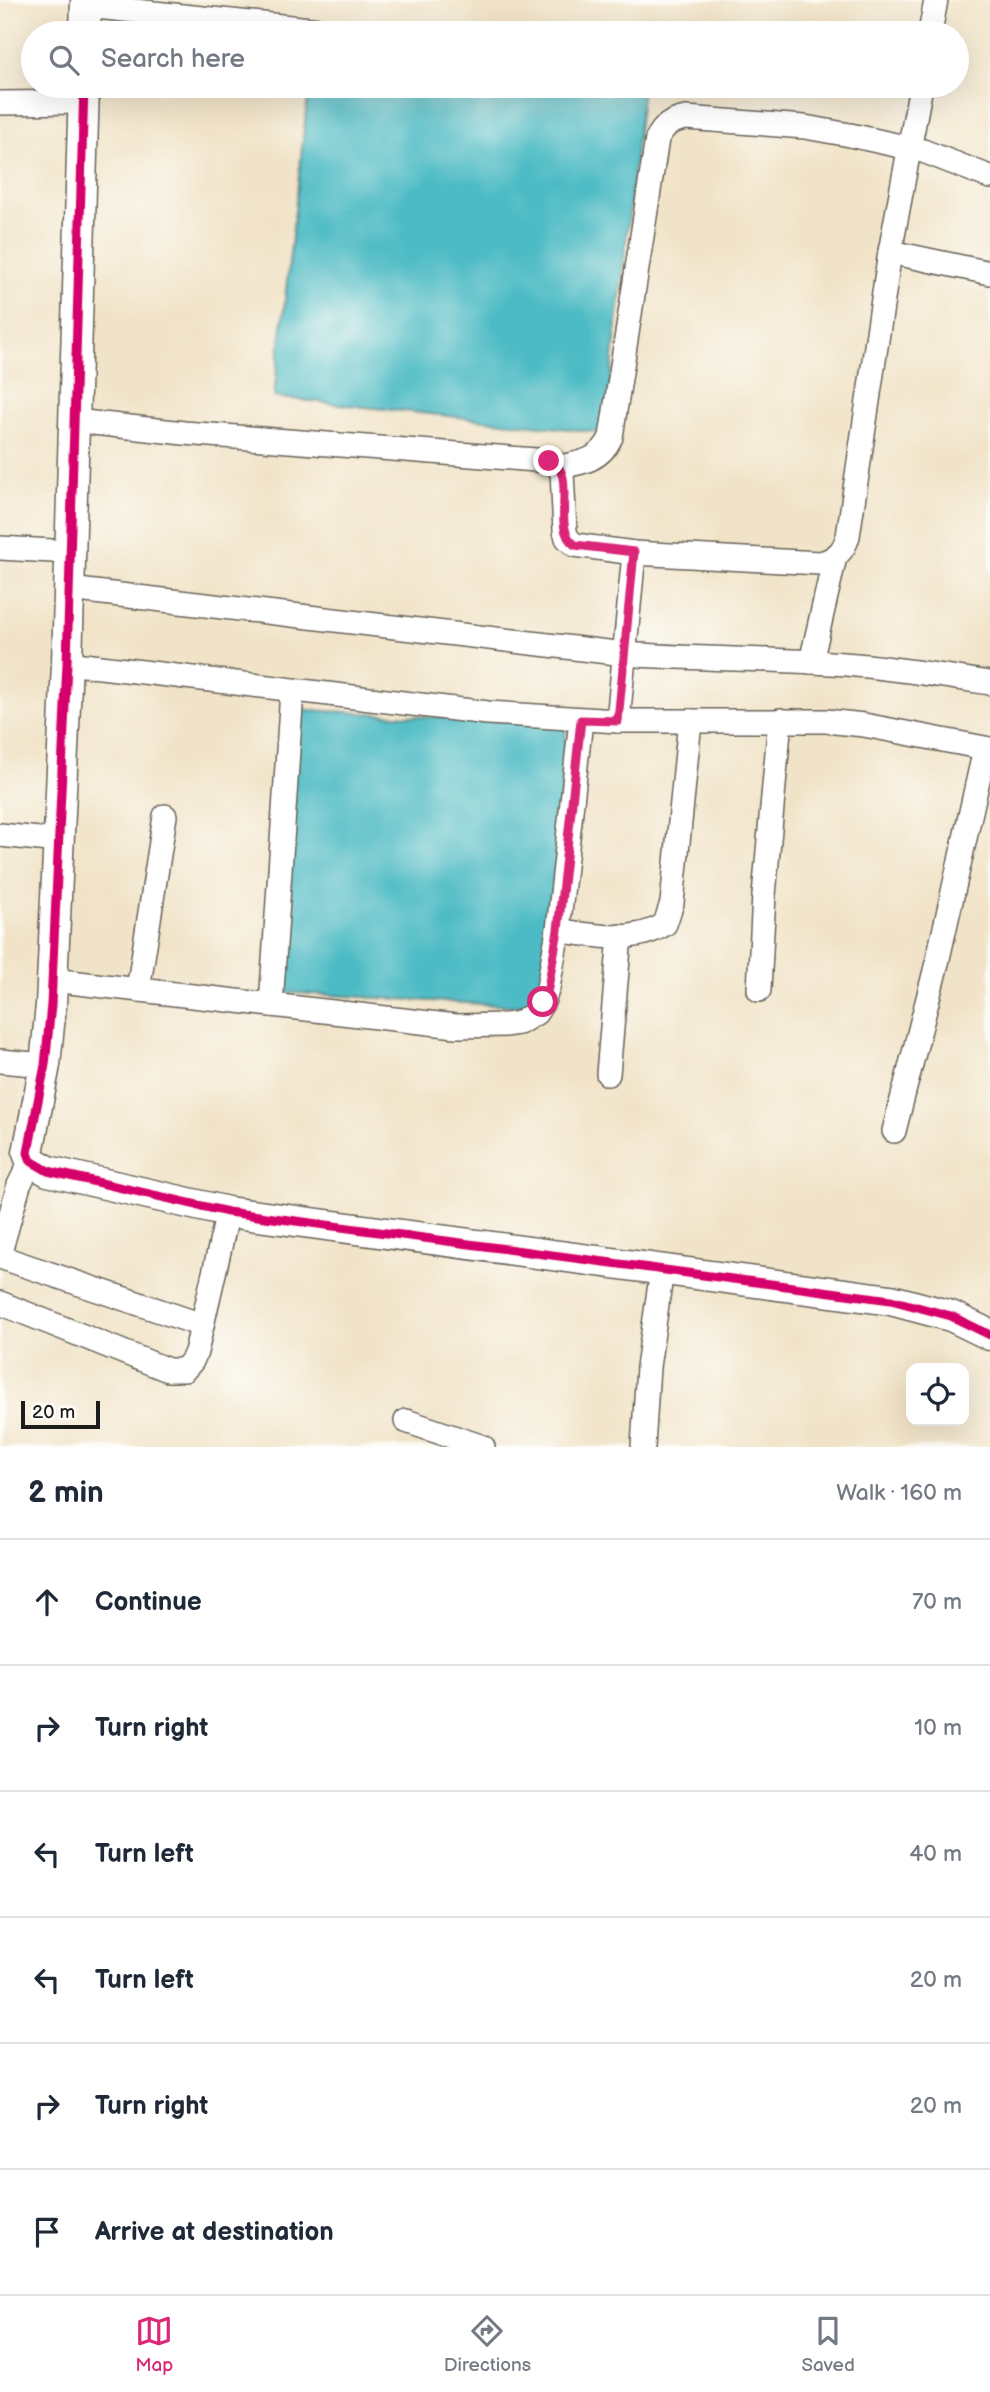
<!DOCTYPE html>
<html lang="en">
<head>
<meta charset="utf-8">
<style>
  body { margin:0; font-family:"Balsamiq Sans",sans-serif; background:#f6f6f7; color:#1f2937 }
  .controls { position:absolute; right:21px; bottom:21px; display:grid; overflow:hidden; border-radius:14px; box-shadow:0 7px 28px #0002 }
  .controls button { width:63px; height:63px; display:grid; place-items:center; padding:0; border:0; border-bottom:2px solid #e0e1e3; background:#fff; color:#1f2937; font:35px sans-serif }
  .scale { position:absolute; left:21px; bottom:18px; width:79px; box-sizing:border-box; padding-left:7px; border:4px solid #1c1c1c; border-top:0; font-size:19px; line-height:24px; white-space:nowrap; color:#1c1c1c; -webkit-text-stroke:5px #fdfcf7; paint-order:stroke }
  .stop { position:absolute; width:21px; height:21px; margin:-16px; border:5px solid #db2777; border-radius:50%; background:#fff }
  .stop.end { background:#db2777; border-color:#fff; box-shadow:0 2px 7px #0008 }
  .list { margin:0; padding:0; list-style:none }
  h2 { display:flex; justify-content:space-between; align-items:center; height:91px; margin:0; padding:0 28px; font-size:30px }
  h2 small { font-size:23px; font-weight:400; color:#747a83 }
  .list li { display:grid; grid-template-columns:46px 1fr auto; gap:21px; align-items:center; box-sizing:border-box; height:126px; padding:0 28px; border-top:2px solid #e0e1e3 }
  .list b { display:block; font-size:26px; white-space:nowrap }
  .list em { font-size:23px; font-style:normal; color:#747a83 }
  .icon { flex:none; width:38px; height:38px; fill:none; stroke:currentColor; stroke-width:2; stroke-linecap:round; stroke-linejoin:round }
  .map { position:relative; flex:none; width:990px; height:1447px; overflow:hidden }
  .search { position:absolute; background:#fff; box-shadow:0 7px 28px #0002; left:21px; right:21px; top:21px; height:77px; display:flex; align-items:center; gap:18px; box-sizing:border-box; padding:0 24px; border-radius:38px; color:#747a83; font-size:26px }
  .sheet { height:847px; background:#fff }
  nav { display:flex; justify-content:space-around; align-items:center; box-sizing:border-box; height:98px; border-top:2px solid #e0e1e3; background:#fff; font-size:19px; color:#747a83 }
  nav a { display:grid; justify-items:center; gap:4px }
  nav .on { color:#db2777 }
  .map>svg:first-child { display:block }
  .water { fill:#4dbbc5; stroke:#346c70; stroke-width:2 }
  .lines { fill:none; stroke-linecap:round; stroke-linejoin:round }
  .minor-casing { stroke:#676258; stroke-width:26 }
  .tertiary-casing { stroke:#676258; stroke-width:33 }
  .minor { stroke:#fff; stroke-width:23 }
  .tertiary { stroke:#fff; stroke-width:30 }
  .cycleway-casing { stroke:#fdfcf7; stroke-width:13 }
  .cycleway { stroke:#d6006c; stroke-width:9 }
  .route { stroke:#db2777; stroke-width:9 }
</style>
</head>
<body>
<div class="map">
<svg width="990" height="1447" viewBox="0 0 990 1447">
  <rect width="100%" height="100%" fill="#fdfcf7"/>
  <filter id="ink" filterUnits="userSpaceOnUse"><feTurbulence type="fractalNoise" baseFrequency=".0143" numOctaves="2"/><feDisplacementMap in="SourceGraphic" scale="14" xChannelSelector="R" yChannelSelector="G"/><feConvolveMatrix kernelMatrix="1 2 1 2 8 2 1 2 1" color-interpolation-filters="sRGB"/></filter>
  <filter id="wash" filterUnits="userSpaceOnUse"><feTurbulence type="fractalNoise" baseFrequency=".00686" numOctaves="4" result="noise"/><feDisplacementMap in="SourceGraphic" scale="28" xChannelSelector="R" yChannelSelector="G"/><feGaussianBlur stdDeviation="1.57" result="paint"/><feColorMatrix in="noise" values="0 0 0 0 0 0 0 0 0 0 0 0 0 0 0 0 0 1.4 0 .05"/><feComposite in="paint" operator="in"/></filter>
  <g filter="url(#wash)">
    <rect width="100%" height="100%" fill="#f1e3c7"/>
    <g class="water">
      <path d="M309,86h334l-38,347 -331,-36z"/>
      <path d="M294,709l272,16 -17,283 -271,-16z"/>
    </g>
  </g>
  <g filter="url(#ink)">
    <g class="lines">
      <g class="minor-casing">
        <g id="minor">
          <path d="M86,6l264,27"/>
          <path d="M930,33l6,-33"/>
          <path d="M0,103l84,-1"/>
          <path d="M890,252l100,21"/>
          <path d="M75,421l109,12 365,28 6,2 7,9 3,59 2,7 8,7 59,8 186,10c16,-4 24,-12 28,-27l42,-284 31,-166"/>
          <path d="M559,467c23,-4 42,-7 52,-30l46,-298c7,-14 14,-18 29,-21l119,9 45,8 73,16 67,26"/>
          <path d="M0,548l70,4"/>
          <path d="M69,589l556,65c77,6 154,4 231,11 45,4 89,11 134,18"/>
          <path d="M811,662l24,-105"/>
          <path d="M67,663l421,50 130,8h208l38,4 126,24"/>
          <path d="M618,721l16,-168"/>
          <path d="M0,835l59,6"/>
          <path d="M558,930c33,6 77,14 107,-6l7,-21 18,-182"/>
          <path d="M52,980l404,46 50,-1 13,-2 17,-10 7,-11 5,-14 10,-58 23,-210"/>
          <path d="M138,990l27,-174"/>
          <path d="M759,990l5,-95 16,-175"/>
          <path d="M271,1005l21,-314"/>
          <path d="M0,1061l45,4"/>
          <path d="M608,1074l12,-138"/>
          <path d="M894,1131l43,-168 48,-214"/>
          <path d="M0,1252l19,-67 12,-24"/>
          <path d="M0,1257l202,68"/>
          <path d="M0,1303l168,67h16l8,-9 4,-9 32,-140"/>
          <path d="M406,1421l77,26"/>
          <path d="M643,1447l5,-80 14,-97"/>
        </g>
      </g>
      <g class="tertiary-casing">
        <g id="tertiary">
          <path d="M85,33l1,-33"/>
          <path d="M84,86l-17,577 -16,342 -6,60 -15,77 -2,11 3,8 17,10 180,41 663,88 60,16 39,19"/>
        </g>
      </g>
      <use href="#minor" class="minor"/>
      <use href="#tertiary" class="tertiary"/>
      <g class="cycleway-casing">
        <path id="cycleway" d="M84,86l-17,577 -16,342 -6,60 -15,77 -2,11 3,8 17,10 180,41 663,88 60,16 39,19"/>
      </g>
      <use href="#cycleway" class="cycleway"/>
    </g>
  </g>
  <g class="lines" filter="url(#ink)">
    <path class="route" d="M543,1002l5,-14 10,-58 23,-210 37,1 16,-169 -59,-7c-26,-18 5,-74 -26,-84"/>
  </g>
</svg>
<div class="controls">
<button><svg class="icon" aria-label="locate" viewBox="0 0 24 24"><circle cx="12" cy="12" r="6"/><path d="M12 2v4M12 18v4M2 12h4M18 12h4"/></svg></button>
</div>
<div class="scale">20 m</div>
<div class="stop" style="left:543px;top:1002px"></div>
<div class="stop end" style="left:549px;top:461px"></div>
<div class="search"><svg class="icon" aria-label="search" viewBox="0 0 24 24"><circle cx="10" cy="10" r="6"/><path d="M15 15l6 6"/></svg>Search here</div>
</div>
<section class="sheet">
<h2>2 min<small>Walk · 160 m</small></h2>
<ul class="list">
<li><svg class="icon" aria-label="ahead" viewBox="0 0 24 24"><path d="M12 20V5M6 11l6-6 6 6"/></svg><div><b>Continue</b></div><em>70 m</em></li>
<li><svg class="icon" aria-label="right" viewBox="0 0 24 24"><path d="M7 20v-9h11M14 6l5 5-5 5"/></svg><div><b>Turn right</b></div><em>10 m</em></li>
<li><svg class="icon" aria-label="left" viewBox="0 0 24 24"><path d="M17 20v-9H6M10 6l-5 5 5 5"/></svg><div><b>Turn left</b></div><em>40 m</em></li>
<li><svg class="icon" aria-label="left" viewBox="0 0 24 24"><path d="M17 20v-9H6M10 6l-5 5 5 5"/></svg><div><b>Turn left</b></div><em>20 m</em></li>
<li><svg class="icon" aria-label="right" viewBox="0 0 24 24"><path d="M7 20v-9h11M14 6l5 5-5 5"/></svg><div><b>Turn right</b></div><em>20 m</em></li>
<li><svg class="icon" aria-label="arrive" viewBox="0 0 24 24"><path d="M6 21V4h12l-3 4 3 4H6"/></svg><div><b>Arrive at destination</b></div></li>
</ul>
</section>
<nav>
<a class="on"><svg class="icon" aria-label="map" viewBox="0 0 24 24"><path d="M3 6l6-2 6 2 6-2v14l-6 2-6-2-6 2zM9 4v14M15 6v14"/></svg>Map</a>
<a><svg class="icon" aria-label="directions" viewBox="0 0 24 24"><path d="M12 3l9 9-9 9-9-9zM9 14v-3h6M13 9l2 2-2 2"/></svg>Directions</a>
<a><svg class="icon" aria-label="saved" viewBox="0 0 24 24"><path d="M7 4h10v16l-5-4-5 4z"/></svg>Saved</a>
</nav>
</body>
</html>
